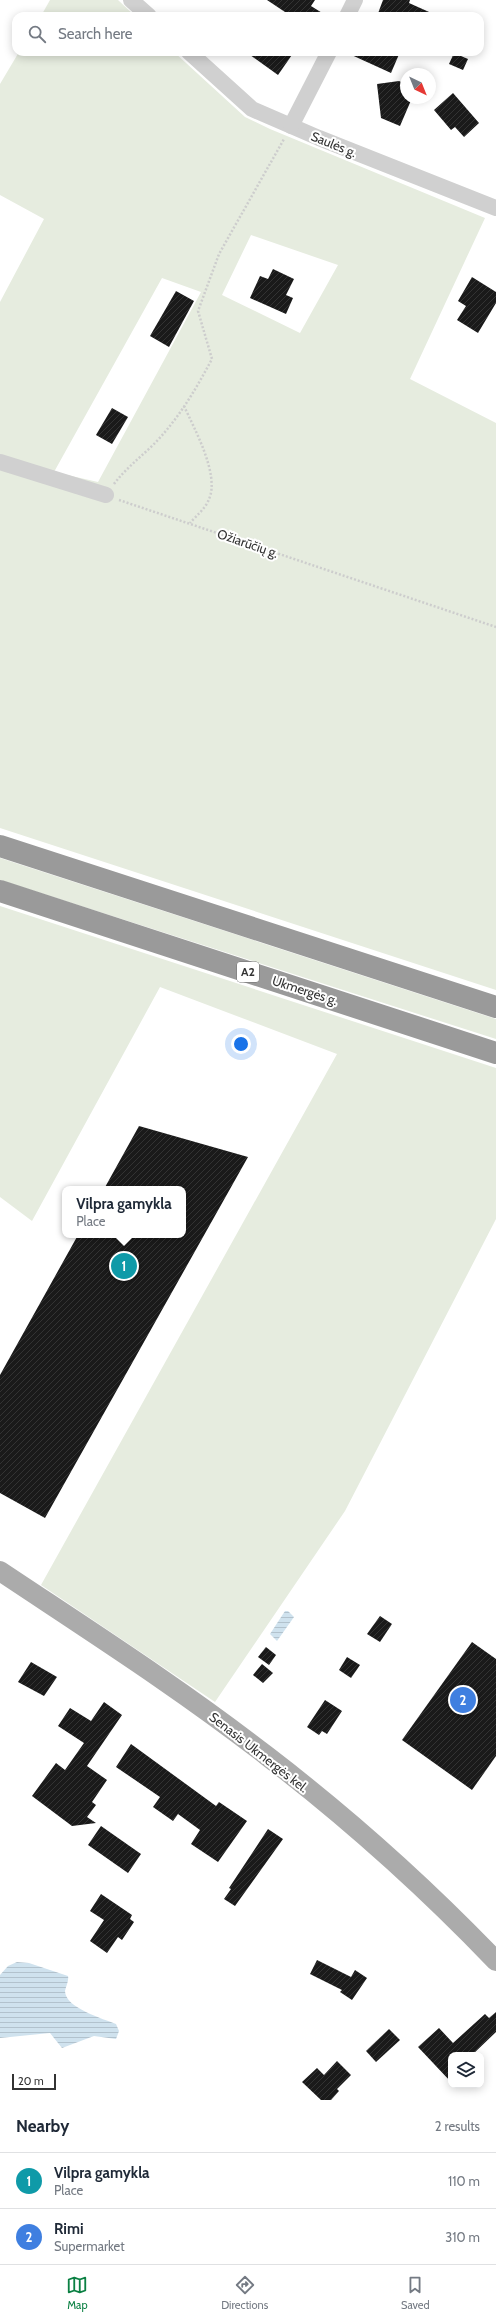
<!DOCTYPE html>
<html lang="en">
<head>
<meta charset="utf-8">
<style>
  body { margin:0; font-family:Cabin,sans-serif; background:#f2f2f3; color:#1f2937 }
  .controls { position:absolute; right:12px; bottom:12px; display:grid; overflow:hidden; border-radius:8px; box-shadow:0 2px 10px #0003 }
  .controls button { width:36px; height:36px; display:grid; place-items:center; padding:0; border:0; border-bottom:1px solid #e0e1e3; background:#fff; color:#1f2937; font:20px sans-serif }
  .compass { position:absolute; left:400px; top:68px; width:36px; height:36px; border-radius:50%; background:#fff; box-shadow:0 2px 10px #0003; rotate:137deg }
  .scale { position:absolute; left:12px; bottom:10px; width:44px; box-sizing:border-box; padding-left:4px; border:2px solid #333; border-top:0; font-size:11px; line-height:14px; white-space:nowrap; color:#333; -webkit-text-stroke:3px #fff; paint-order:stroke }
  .you { position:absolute; left:241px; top:1044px; width:14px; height:14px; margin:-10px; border:3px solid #fff; border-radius:50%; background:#1a73e8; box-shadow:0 0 0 6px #1a73e833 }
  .badge { display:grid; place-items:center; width:26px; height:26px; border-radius:50%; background:#0b8043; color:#fff; font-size:13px; font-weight:700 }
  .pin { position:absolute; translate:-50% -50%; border:2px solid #fff; box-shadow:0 1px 4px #0006 }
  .popup { position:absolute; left:62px; top:1186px; width:124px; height:52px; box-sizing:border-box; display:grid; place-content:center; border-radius:8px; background:#fff; filter:drop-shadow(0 1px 3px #0005); font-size:13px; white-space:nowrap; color:#747a83 }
  .popup b { font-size:15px; color:#1f2937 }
  .popup::after { content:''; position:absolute; left:50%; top:100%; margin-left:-8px; border:8px solid transparent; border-top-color:#fff }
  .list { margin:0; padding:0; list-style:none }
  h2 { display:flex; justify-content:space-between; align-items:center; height:52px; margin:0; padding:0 16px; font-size:17px }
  h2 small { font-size:13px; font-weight:400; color:#747a83 }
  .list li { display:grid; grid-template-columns:26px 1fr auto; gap:12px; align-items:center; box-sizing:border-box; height:56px; padding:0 16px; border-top:1px solid #e0e1e3 }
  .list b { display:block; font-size:15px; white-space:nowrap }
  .list p { margin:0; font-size:13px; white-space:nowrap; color:#747a83 }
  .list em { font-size:13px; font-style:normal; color:#747a83 }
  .icon { flex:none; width:22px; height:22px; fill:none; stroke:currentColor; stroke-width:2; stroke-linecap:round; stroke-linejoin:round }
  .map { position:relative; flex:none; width:496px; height:2100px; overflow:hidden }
  .search { position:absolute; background:#fff; box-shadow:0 2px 10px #0003; left:12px; right:12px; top:12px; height:44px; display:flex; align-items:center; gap:10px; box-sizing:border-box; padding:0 14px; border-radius:12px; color:#747a83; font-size:15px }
  .sheet { height:164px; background:#fff }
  nav { display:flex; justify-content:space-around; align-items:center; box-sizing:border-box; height:56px; border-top:1px solid #e0e1e3; background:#fff; font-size:11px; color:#747a83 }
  nav a { display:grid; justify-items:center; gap:2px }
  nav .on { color:#0b8043 }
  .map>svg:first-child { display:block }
  .grass { fill:#e6ecdf; fill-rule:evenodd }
  .water { fill:url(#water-rules) }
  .building { fill:url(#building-hatch) }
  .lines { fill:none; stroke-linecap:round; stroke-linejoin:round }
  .path { stroke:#cdcdcd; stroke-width:2.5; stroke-dasharray:2 2; stroke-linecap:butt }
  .minor { stroke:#d0d0d0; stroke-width:16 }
  .major { stroke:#ababab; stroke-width:20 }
  .highway { stroke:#9a9a9a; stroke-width:22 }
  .labels { text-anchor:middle; stroke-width:4; stroke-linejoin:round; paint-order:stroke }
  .shield { fill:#fff; stroke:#707070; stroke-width:1 }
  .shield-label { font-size:12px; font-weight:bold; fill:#333 }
  .street-label { font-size:13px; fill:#333; stroke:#fff }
</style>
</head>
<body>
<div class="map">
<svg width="496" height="2100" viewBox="0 0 496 2100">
  <defs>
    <pattern id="water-rules" width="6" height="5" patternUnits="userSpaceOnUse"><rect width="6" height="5" fill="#cfe2ee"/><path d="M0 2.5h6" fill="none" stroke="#b2c2cd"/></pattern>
    <pattern id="building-hatch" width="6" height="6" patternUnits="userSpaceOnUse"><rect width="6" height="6" fill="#1a1a1a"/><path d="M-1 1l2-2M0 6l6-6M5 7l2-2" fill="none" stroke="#333"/></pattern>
  </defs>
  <rect width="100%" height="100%" fill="#fff"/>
  <g class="grass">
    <path d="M50,0h68l17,16h-94z"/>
    <path d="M19,52h155l71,65 25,12 215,89 -75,161 86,44v567l-496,-162v-526l44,-83 -44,-24v-111zM251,235l87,30 -38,68 -78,-38zM162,278l39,14 -103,190 -44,-10z"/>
    <path d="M0,858l496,161v20l-496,-159z"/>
    <path d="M0,906l496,162v151l-151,292 -130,191 -174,-117 296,-531 -177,-67 -128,234 -32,-24z"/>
  </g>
  <g class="water">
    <path d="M285,1611h3l6,6 -17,24 -7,-7z"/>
    <path d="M17,1962l12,1 39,13c1,5 -2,10 -3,15 0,17 39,28 51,33l3,7 -3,8 -22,-3 -32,12 -12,-15 -50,5v-63l8,-9z"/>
  </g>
  <g class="building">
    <path d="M267,0h48l-4,6 16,10h-36z"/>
    <path d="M383,0h27l-1,3 29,13h-61z"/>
    <path d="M246,52h48l-16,23z"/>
    <path d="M345,52h55l-9,21z"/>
    <path d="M454,53l14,6 -5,11 -14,-6z"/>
    <path d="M399,81l7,3v14h6l-12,28 -19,-8 -4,-34z"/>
    <path d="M453,93l26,30 -15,14 -9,-10 -4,3 -17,-20z"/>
    <path d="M273,269l21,10 -8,16 7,3 -7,16 -36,-16 10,-22 8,3z"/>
    <path d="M472,277l24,15v11l-18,30 -21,-13 9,-14 -8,-5z"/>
    <path d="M176,291l18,10 -25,46 -19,-11z"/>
    <path d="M112,408l16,9 -16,27 -16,-9z"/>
    <path d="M139,1126l109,31 -203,361 -45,-25v-118l78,-140h105v-46h-79z"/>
    <path d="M380,1616l12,8 -12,18 -13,-8z"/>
    <path d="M472,1642l24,17v97l-24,34 -70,-50z"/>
    <path d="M266,1647l10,8 -7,10 -11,-8z"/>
    <path d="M347,1657l13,8 -9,13 -12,-8z"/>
    <path d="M31,1662l26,15 -13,19 -26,-14z"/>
    <path d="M262,1664l11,9 -10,10 -10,-8z"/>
    <path d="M325,1700l17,11 -15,23 -5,-3 -3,4 -12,-8z"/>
    <path d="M104,1702l18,13 -35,51 20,14 -15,22 4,3 -9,12 9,6 -24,3 -40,-30 24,-33 9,7 19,-27 -26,-17 12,-18 21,13z"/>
    <path d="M131,1744l85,62 3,-4 28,19 -29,41 -27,-18 9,-14 -22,-16 -5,7 -20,-14 7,-10 -44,-30z"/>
    <path d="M101,1826l40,28 -13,19 -40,-28z"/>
    <path d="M268,1829l15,10 -48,67 -11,-7 7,-10 -2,-1z"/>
    <path d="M101,1894l31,21 -2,4 4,3 -12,18 -4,-3 -11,16 -17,-12 14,-21 -14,-9z"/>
    <path d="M317,1960l34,17 4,-7 12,8 -15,22 -12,-8 2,-2 -32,-16z"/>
    <path d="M496,2012v20l-24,23h-21v27l-33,-35 21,-19 14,15 32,-29 4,4z"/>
    <path d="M389,2029l11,11 -24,22 -10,-11z"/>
    <path d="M337,2061l14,14 -14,14 2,2 -8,9h-10l-19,-18 15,-14 7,7z"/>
  </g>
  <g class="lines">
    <g class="path">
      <path d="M184,406c10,22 36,69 25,93 -3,9 -13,17 -19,24"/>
      <path d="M114,484c12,-16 27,-27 41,-41 24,-25 41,-54 57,-84l-14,-48 21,-57 65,-115"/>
      <path d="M119,500l377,127"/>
    </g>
    <g class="minor">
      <path d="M131,0l18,16"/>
      <path d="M347,16l8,-16"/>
      <path d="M189,52l63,57 67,29 177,70"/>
      <path d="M291,126l38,-74"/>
      <path d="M0,462l106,33"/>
    </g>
    <path class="major" d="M0,1571c90,60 181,118 267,185 81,62 158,131 229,205"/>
    <g class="highway">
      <path d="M0,846l496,161"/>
      <path d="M0,891l496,162"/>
    </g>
  </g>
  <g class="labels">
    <rect class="shield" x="237" y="962" width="22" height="20" rx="3"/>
    <g class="shield-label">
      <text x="248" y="976">A2</text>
    </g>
    <g class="street-label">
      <text transform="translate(334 144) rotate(22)" y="5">Saulės g.</text>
      <text transform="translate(248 543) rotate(19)" y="5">Ožiarūčių g.</text>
      <text transform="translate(305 990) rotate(18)" y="5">Ukmergės g.</text>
      <text transform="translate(259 1752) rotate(38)" y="5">Senasis Ukmergės kel.</text>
    </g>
  </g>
</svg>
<div class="controls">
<button><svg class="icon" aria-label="layers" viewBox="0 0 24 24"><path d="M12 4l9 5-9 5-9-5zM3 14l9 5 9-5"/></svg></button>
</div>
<svg class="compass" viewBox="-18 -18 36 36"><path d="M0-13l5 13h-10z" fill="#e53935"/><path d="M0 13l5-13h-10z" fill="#747a83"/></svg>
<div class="scale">20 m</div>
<div class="you"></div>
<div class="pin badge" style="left:124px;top:1266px;background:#0f9aa8">1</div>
<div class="popup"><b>Vilpra gamykla</b>Place</div>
<div class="pin badge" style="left:463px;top:1700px;background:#3f7fe0">2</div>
<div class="search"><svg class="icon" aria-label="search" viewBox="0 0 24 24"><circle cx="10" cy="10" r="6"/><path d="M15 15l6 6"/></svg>Search here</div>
</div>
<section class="sheet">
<h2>Nearby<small>2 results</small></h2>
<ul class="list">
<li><span class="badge" style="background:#0f9aa8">1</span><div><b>Vilpra gamykla</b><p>Place</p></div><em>110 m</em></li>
<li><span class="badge" style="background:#3f7fe0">2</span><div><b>Rimi</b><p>Supermarket</p></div><em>310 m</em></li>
</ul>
</section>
<nav>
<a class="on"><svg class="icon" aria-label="map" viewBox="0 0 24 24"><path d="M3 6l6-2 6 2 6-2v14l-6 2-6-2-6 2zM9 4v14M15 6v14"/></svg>Map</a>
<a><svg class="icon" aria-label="directions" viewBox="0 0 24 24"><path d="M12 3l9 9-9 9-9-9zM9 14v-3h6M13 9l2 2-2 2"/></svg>Directions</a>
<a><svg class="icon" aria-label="saved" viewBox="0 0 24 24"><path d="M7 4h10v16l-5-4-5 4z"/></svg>Saved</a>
</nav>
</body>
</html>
